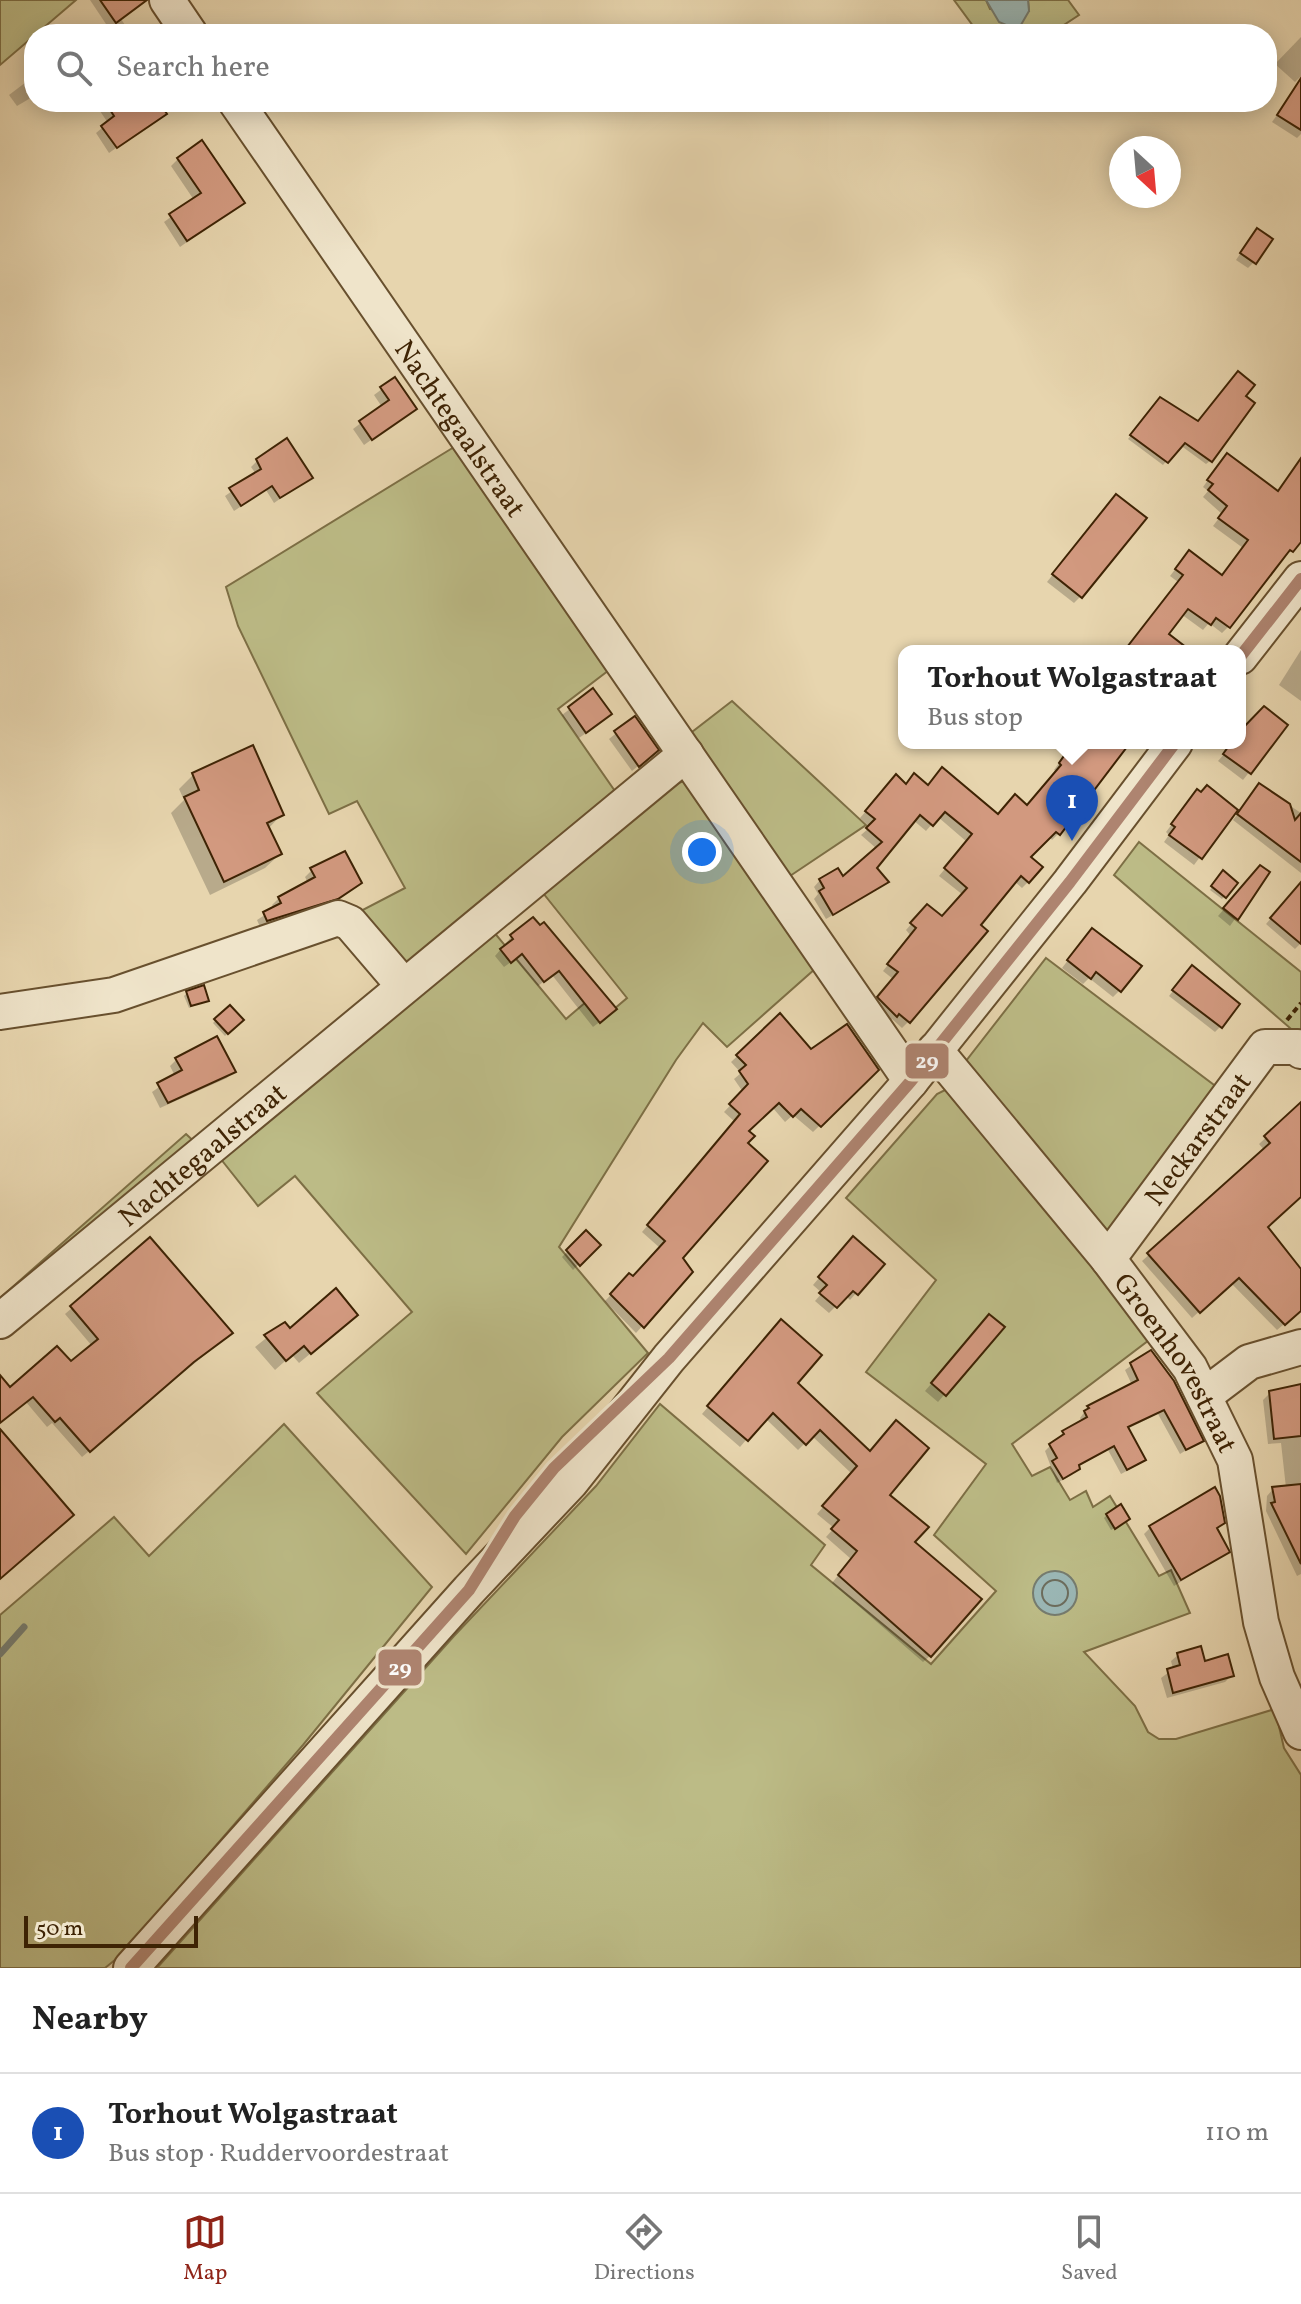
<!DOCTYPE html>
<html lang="en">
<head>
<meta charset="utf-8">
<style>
  body { margin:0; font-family:Vollkorn,serif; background:#f2f2f2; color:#222 }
  .compass { position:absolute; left:1109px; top:136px; width:72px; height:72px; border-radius:50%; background:#fff; box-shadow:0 4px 20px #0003; rotate:154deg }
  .scale { position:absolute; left:24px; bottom:20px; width:174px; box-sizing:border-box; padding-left:8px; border:4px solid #3e2304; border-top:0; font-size:22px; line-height:28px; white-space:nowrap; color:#3e2304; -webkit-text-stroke:6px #efe4ca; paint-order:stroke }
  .you { position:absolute; left:702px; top:852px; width:28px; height:28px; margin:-20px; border:6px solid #fff; border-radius:50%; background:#1a73e8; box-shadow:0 0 0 12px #1a73e833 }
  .badge { display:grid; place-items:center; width:52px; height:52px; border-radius:50%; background:#8f2418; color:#fff; font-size:26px; font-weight:700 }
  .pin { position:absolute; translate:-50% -66px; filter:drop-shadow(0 2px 4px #0008) }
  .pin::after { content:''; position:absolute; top:42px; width:28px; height:24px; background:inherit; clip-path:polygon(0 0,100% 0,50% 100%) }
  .popup { position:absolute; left:898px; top:645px; width:348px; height:104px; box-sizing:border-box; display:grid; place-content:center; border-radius:16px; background:#fff; filter:drop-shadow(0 2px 6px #0005); font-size:26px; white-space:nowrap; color:#767676 }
  .popup b { font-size:30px; color:#222 }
  .popup::after { content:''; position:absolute; left:50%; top:100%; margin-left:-16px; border:16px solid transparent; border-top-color:#fff }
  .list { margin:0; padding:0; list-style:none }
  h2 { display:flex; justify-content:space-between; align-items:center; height:104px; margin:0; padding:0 32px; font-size:34px }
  h2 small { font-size:26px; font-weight:400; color:#767676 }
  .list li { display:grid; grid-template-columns:52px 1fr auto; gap:24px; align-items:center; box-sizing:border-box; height:120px; padding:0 32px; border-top:2px solid #e0e0e0 }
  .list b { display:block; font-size:30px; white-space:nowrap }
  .list p { margin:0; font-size:26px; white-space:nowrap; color:#767676 }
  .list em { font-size:26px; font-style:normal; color:#767676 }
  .icon { flex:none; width:44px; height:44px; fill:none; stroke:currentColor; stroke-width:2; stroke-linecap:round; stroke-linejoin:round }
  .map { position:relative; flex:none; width:1301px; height:1968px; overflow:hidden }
  .search { position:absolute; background:#fff; box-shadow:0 4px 20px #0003; left:24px; right:24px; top:24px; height:88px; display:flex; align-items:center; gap:20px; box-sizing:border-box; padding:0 28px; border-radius:32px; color:#767676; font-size:30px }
  .sheet { height:224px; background:#fff }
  nav { display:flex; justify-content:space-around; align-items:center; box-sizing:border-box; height:112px; border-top:2px solid #e0e0e0; background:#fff; font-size:22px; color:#767676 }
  nav a { display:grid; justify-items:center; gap:4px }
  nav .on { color:#8f2418 }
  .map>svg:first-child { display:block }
  .green { fill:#bcbb86; stroke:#7d6f45; stroke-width:2 }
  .water { fill:#9ab6b4; stroke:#757b6e; stroke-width:2 }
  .shadow { fill:#0003 }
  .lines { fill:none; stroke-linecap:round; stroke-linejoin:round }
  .shore { stroke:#6c6c5c; stroke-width:2 }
  .stream { stroke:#757b6e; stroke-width:7 }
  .building { fill:#d2997f; stroke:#3e2304; stroke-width:2 }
  .minor-casing { stroke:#68502e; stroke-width:38 }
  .path { stroke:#3e2304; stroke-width:4; stroke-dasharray:6 4; stroke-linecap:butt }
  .minor { stroke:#efe4ca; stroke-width:34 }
  .bus-1-casing { stroke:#efe4ca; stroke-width:18 }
  .bus-1 { stroke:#ae8470; stroke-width:12 }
  .labels { text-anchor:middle; stroke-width:8; stroke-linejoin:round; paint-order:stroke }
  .street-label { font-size:28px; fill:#3e2304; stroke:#efe4ca }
  .line-badge { stroke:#efe4ca; stroke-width:3 }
  .badge-label { font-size:22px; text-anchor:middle; font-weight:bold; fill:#fff }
</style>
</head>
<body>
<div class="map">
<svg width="1301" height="1968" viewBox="0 0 1301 1968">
  <rect width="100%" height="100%" fill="#e7d5ae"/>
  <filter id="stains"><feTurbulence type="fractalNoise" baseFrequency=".0025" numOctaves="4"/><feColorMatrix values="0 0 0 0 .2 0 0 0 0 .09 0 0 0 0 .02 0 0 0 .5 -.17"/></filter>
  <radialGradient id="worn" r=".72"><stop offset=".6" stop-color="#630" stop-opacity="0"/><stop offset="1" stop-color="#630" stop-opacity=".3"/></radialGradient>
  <g class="green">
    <path d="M0,0h76l-76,65z"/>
    <path d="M954,0h32l4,9 39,2 -1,-11h40l11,15 -29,19h-71z"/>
    <path d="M459,444l154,223 -55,42 59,85 -213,174 -51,-53 52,-27 -48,-87 -28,13 -91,-188 -12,-39z"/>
    <path d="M732,701l134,124 -82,55 -101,-141z"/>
    <path d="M689,780l127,188 -89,79 -24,-24 -27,37 -117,187 89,106 -86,84 -96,117 -149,-161 95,-81 -117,-136 -37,30 -42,-53 272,-228 78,94 27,-23 14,19 20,-17 -92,-115 131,-97z"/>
    <path d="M1139,842l162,130v60l-3,3 -184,-160z"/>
    <path d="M1046,958l172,130 -106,153 -146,-180z"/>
    <path d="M947,1089l206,248 -141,107 20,32 18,-9 20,33 16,-9 7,16 17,-11 49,80 12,-6 19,43 -106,39 51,54 13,26 11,7h17l99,-30 9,39 17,27v193h-1144l297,-332 142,-150 64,-82 165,141 -14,20 120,99 65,-73 -62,-56 52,-71 -120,-92 70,-92 -90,-82 91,-104z"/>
    <path d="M186,1134l16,15 -202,171v-22z"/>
    <path d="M284,1424l148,163 -129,158 -182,210 -16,13h-105v-353l114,-98 35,39z"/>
  </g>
  <g class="water">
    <path d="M986,0h42l1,11 -11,19 -19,-8z"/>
    <circle cx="1055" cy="1593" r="22"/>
  </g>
  <g class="shadow">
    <path d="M90,0h49l2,3 -20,16 10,15h-41l16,-10z"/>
    <path d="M1301,37v39l-6,6 -20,-18z"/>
    <path d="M34,76v20l-17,10 -8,-11z"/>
    <path d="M1297,87l4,3v44l-4,4 -25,-16z"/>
    <path d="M51,102h17l-12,8z"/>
    <path d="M94,102h62l8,12 -55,39 -13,-20 12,-10z"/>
    <path d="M178,159l64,44 -62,44 -16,-25 30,-22 -23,-34z"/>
    <path d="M1252,236l2,26 -6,6 -12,-8z"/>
    <path d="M394,380l20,29 -50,36 -11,-16 29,-22 -8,-12z"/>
    <path d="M1156,403l42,20 12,38 -4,3 -26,-19 -17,20 -35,-26z"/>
    <path d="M1301,459v70l-9,22 -9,5 -55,71 -6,6 -13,-10 -6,7 -22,-16 -15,21 21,16h-62l53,-69 -8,-6 13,-17 38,18 22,-29 -30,-22 9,-12 -19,-17 5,-6 -5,-4 18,-25 56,31z"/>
    <path d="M257,461l53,17 -36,25 -8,-13 -32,21 -9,-15 31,-22 -5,-7z"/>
    <path d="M1109,503l-28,93 -7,7 -27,-21z"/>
    <path d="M1301,650v51l-22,-16z"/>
    <path d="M593,691l10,30 -24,17 -17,-23z"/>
    <path d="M634,719l16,37 -18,15 -23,-32z"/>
    <path d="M1240,736l31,9 -28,35 -25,-19 16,-18h6z"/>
    <path d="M1073,743h54l-69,91 -6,6 -3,-4 -21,21v25l-6,6 -8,-7 -35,44 6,6 -77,91 -6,6 -10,-9 -3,3 -16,-18 20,-25 -10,-8 28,-35 -5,-6 15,-17 20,5 22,-23 -24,-19 28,-34 -29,-25 -12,14 -13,-11 -39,49 12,13 -5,5 -55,32 -12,-20 4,-5 -4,-7 6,-7 23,-1 34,-30 -16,-14 9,-8 -10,-9 30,-35 37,4 71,30 29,-10 30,-35 -3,-2z"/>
    <path d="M193,775l89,39 -14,15 12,25 -15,14 -55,27 -39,-82 13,-13 -5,-11z"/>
    <path d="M1259,785l42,28v60l-68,-53z"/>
    <path d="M1191,799l44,11 -41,55 -30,-23 5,-7 -3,-3z"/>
    <path d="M312,870l48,12 -31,23 -69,22 -3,-7 17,-11 -2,-4 7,-7 29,-15 -3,-6z"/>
    <path d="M1224,873l11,10 -13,16 -12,-9z"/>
    <path d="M1267,873l-37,53 -12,-10 36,-41z"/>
    <path d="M1301,883v60l-6,6 -29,-25z"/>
    <path d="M539,928l70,87 -16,12 -41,-52 -14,11 -23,-27 -11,8 -9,-11 16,-19z"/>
    <path d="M1086,937l33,54 -6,6 -24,-19 -6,6 -21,-16z"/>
    <path d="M1187,973l34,53 -6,6 -46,-36z"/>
    <path d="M187,993l19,7 -17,8 -5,-12z"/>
    <path d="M230,1007l11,13 -16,16 -12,-13z"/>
    <path d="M780,1016l31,36 66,18 -64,62 -20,-17 -8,7 -13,-15 -26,24 -66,127 11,14 -55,61 -31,-32 24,-25 4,3 27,-31 -18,-16 93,-110 -11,-10 19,-20 -9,-13 7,-6 -10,-11z"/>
    <path d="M176,1060l57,11 -6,7 -67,30 -8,-16 23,-16 -5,-10z"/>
    <path d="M1301,1105v91l-35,31 35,44v39l-24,20 -46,-47 -39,35 -50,-57 123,-110 -6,-7z"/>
    <path d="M586,1233l12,12 -25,25 -11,-13z"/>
    <path d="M150,1240l81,93 -149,124 -30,-34 -5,4 -21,-25 -26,21v-45l10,11 61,-25 21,-18 -27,-32z"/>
    <path d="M847,1245l35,19 -32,36 -4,-4 -17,17 -14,-12 7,-8 -9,-8z"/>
    <path d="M983,1323l19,4 -64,75 -13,-11z"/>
    <path d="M284,1324l6,7 55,-6 -46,38 -7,-8 -17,15 -20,-23z"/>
    <path d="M775,1329l20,55 92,111 26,47 17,114 -7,6 -91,-79 19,-24 -25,-22 8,-9 -17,-14 35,-40 -40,-38 -14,14 -33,-32 -25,29 -38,-33z"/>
    <path d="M1151,1352l50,89 -21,13 -22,-40 -31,15 17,31 -6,5 -17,9 -13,-24 -31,17 -5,8 -15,8 -12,-32 18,-18 19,-11 -2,-4 8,-11 44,-22 -7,-15z"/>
    <path d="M1301,1389v185l-4,2 -31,-65 1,-15 6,-7 13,-1 -5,-45 -13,1 -5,-44 7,-7z"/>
    <path d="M1107,1515l18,7 -14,8 -7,-12z"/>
    <path d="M1151,1527l65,2 11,23 -53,34 -30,-52z"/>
    <path d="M1178,1655l25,8 29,12 -7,7 -58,16 -6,-20 12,-9 -2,-8z"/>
  </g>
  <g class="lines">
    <circle class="shore" cx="1055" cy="1593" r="13"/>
    <path class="stream" d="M0,1654l24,-27"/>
  </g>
  <g class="building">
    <path d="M100,0h47l-31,23z"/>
    <path d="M1301,78v52l-24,-15z"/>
    <path d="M105,102h54l8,12 -50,34 -16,-22 13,-10z"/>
    <path d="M202,140l43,63 -58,38 -18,-27 32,-21 -24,-35z"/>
    <path d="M1257,228l16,11 -17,25 -16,-11z"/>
    <path d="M1238,371l17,14 -9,11 9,7 -43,59 -27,-19 -17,20 -38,-28 30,-38 38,24z"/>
    <path d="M395,377l22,32 -45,31 -13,-19 30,-21 -9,-13z"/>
    <path d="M287,438l26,40 -33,20 -8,-12 -31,20 -12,-18 32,-19 -5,-10z"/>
    <path d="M1227,453l51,38 23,-33v84l-8,10 -3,-2 -60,78 -14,-10 -5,7 -23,-16 -19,25 22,17h-67l59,-76 -8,-6 14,-19 33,25 26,-35 -30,-22 9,-12 -19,-16 5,-6 -6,-4z"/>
    <path d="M1116,494l31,24 -65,80 -30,-24z"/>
    <path d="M593,688l19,26 -26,19 -18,-26z"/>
    <path d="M1264,706l24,19 -37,49 -28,-20 8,-11h9v-12z"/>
    <path d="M635,716l24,34 -20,17 -25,-36z"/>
    <path d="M1073,743h57l-70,92 -4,-3 -25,25 12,10 -14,16 -8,-7 -40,49 7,6 -78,92 -11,-9 -2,3 -20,-20 21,-25 -11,-8 29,-36 -6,-5 17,-19 15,12 25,-28 -23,-20 28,-34 -27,-22 -12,14 -13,-11 -43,53 12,14 -56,33 -14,-24 5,-3 -5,-9 19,-11 5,8 39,-34 -16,-14 9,-9 -10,-8 31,-37 10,10 8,-11 14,12 14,-18 56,47 17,-20 12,11 34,-40 -2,-2z"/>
    <path d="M253,745l31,70 -17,8 15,31 -58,28 -40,-85 15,-7 -7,-17z"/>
    <path d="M1259,783l31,21 5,16 6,-7v49l-64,-48z"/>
    <path d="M1207,785l31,25 -36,49 -33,-24 6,-8 -4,-3 26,-35 4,3z"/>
    <path d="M345,851l17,32 -24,16 -71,22 -4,-9 18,-9 -3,-6 37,-20 -5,-9z"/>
    <path d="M1260,865l10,7 -32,48 -15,-12z"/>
    <path d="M1223,870l15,13 -12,15 -15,-12z"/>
    <path d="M1301,882v62l-31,-26z"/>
    <path d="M533,917l7,8 4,-3 73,87 -17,14 -41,-52 -15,11 -22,-28 -11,9 -11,-14 13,-10 -3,-4z"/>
    <path d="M1092,928l50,38 -21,26 -25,-20 -5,7 -24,-19z"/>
    <path d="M1192,965l48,39 -18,24 -50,-38z"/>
    <path d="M204,985l5,16 -18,5 -5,-15z"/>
    <path d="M230,1005l14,15 -16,14 -14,-15z"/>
    <path d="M780,1013l31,36 36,-25 32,46 -58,57 -20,-18 -8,8 -14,-14 -30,28 6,5 -7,7 20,18 -85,97 10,14 -49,56 -34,-34 19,-21 4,3 32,-35 -18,-16 93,-111 -11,-10 19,-20 -9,-13 7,-6 -10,-10z"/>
    <path d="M217,1036l19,36 -68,31 -11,-20 25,-13 -7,-12z"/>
    <path d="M1301,1102v95l-33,30 33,42v42l-16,14 -46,-47 -39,35 -53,-60 123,-110 -6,-7z"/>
    <path d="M586,1230l15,15 -21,21 -14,-16z"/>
    <path d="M853,1236l32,28 -27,31 -5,-4 -16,17 -18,-15 8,-8 -9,-8z"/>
    <path d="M150,1237l83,96 -39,29 -104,90 -30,-34 -5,4 -22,-25 -33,26v-48l10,12 47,-41 14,15 27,-22 -28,-33z"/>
    <path d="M336,1288l22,27 -47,39 -7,-8 -18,15 -22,-26 21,-13 5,6z"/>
    <path d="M989,1314l16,13 -59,69 -15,-13z"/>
    <path d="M781,1319l41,36 -24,28 72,68 26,-31 33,28 -39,47 39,32 -14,15 67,57 -51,58 -93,-82 19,-24 -26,-22 8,-9 -17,-14 35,-40 -37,-36 -14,15 -33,-32 -25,28 -41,-35z"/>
    <path d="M1151,1350l23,31 30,60 -18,9 -22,-40 -36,17 18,33 -19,10 -13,-24 -35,19 1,4 -17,10 -11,-18 5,-3 -8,-14 15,-10 -2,-3 25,-14 -3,-6 5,-3 -2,-2 51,-26 -8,-17z"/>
    <path d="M1301,1384v52l-27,3 -5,-48z"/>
    <path d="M0,1429l74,86 -74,64z"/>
    <path d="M1301,1484v80l-30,-61 4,-1 -3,-15z"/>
    <path d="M1215,1487l5,9 5,27 -8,5 13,24 -49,28 -32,-54z"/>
    <path d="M1121,1504l9,15 -15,10 -9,-15z"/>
    <path d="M1201,1646l4,15 23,-7 6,22 -61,17 -6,-24 13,-4 -3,-12z"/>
  </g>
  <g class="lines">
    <g class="minor-casing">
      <g id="minor">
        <path d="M167,0l23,34"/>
        <path id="s1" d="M236,102l675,979"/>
        <path d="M1240,657l61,-78"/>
        <path d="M0,1012l114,-17 224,-77 12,5 53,62"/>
        <path id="s2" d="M935,1050l173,209 82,109 45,92 26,162 16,55 24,55"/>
        <path id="s3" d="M1108,1259l157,-212h33l3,4"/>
        <path id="s4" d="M0,1321l686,-567"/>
        <path d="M1204,1396l45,-34 52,-15"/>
        <path d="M131,1968l338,-378 102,-108 98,-124 242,-277 159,-199 105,-139"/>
      </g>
    </g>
    <path class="path" d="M1287,1020l14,-17"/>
    <use href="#minor" class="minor"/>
    <g class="bus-1-casing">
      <g id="bus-1">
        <path d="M1240,657l61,-78"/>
        <path d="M131,1968l338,-378 46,-74 39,-48 115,-110 242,-277 159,-199 105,-139"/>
      </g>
    </g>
    <use href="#bus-1" class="bus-1"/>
  </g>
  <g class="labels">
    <g class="street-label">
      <text dy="10" stroke="none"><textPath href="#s1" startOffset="396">Nachtegaalstraat</textPath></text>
      <text dy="10" stroke="none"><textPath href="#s3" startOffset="150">Neckarstraat</textPath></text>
      <text dy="10" stroke="none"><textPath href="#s4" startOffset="262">Nachtegaalstraat</textPath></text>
      <text dy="10" stroke="none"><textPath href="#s2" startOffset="396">Groenhovestraat</textPath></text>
    </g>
  </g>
  <g class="line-badge">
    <rect x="904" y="1042" width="46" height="38" rx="8" fill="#ae8470"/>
    <rect x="377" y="1648" width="46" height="39" rx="8" fill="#ae8470"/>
  </g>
  <g class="badge-label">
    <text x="927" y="1068">29</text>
    <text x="400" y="1675">29</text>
  </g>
  <rect width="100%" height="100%" filter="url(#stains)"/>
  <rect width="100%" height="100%" fill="url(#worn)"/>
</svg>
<svg class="compass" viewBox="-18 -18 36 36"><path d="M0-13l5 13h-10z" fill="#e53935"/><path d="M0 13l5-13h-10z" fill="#767676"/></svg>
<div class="scale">50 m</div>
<div class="you"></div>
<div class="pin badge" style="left:1072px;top:841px;background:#1a4fb4">1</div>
<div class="popup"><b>Torhout Wolgastraat</b>Bus stop</div>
<div class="search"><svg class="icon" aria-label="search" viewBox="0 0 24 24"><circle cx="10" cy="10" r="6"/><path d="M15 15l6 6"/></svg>Search here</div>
</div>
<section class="sheet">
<h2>Nearby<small></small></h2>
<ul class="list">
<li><span class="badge" style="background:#1a4fb4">1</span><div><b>Torhout Wolgastraat</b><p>Bus stop · Ruddervoordestraat</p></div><em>110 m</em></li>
</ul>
</section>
<nav>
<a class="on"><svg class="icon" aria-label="map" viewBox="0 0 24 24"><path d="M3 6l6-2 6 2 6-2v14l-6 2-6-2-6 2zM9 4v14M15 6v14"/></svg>Map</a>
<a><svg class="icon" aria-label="directions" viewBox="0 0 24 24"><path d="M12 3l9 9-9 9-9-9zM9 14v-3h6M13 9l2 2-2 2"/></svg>Directions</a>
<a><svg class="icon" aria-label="saved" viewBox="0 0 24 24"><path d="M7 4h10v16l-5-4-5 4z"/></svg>Saved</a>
</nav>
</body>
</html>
